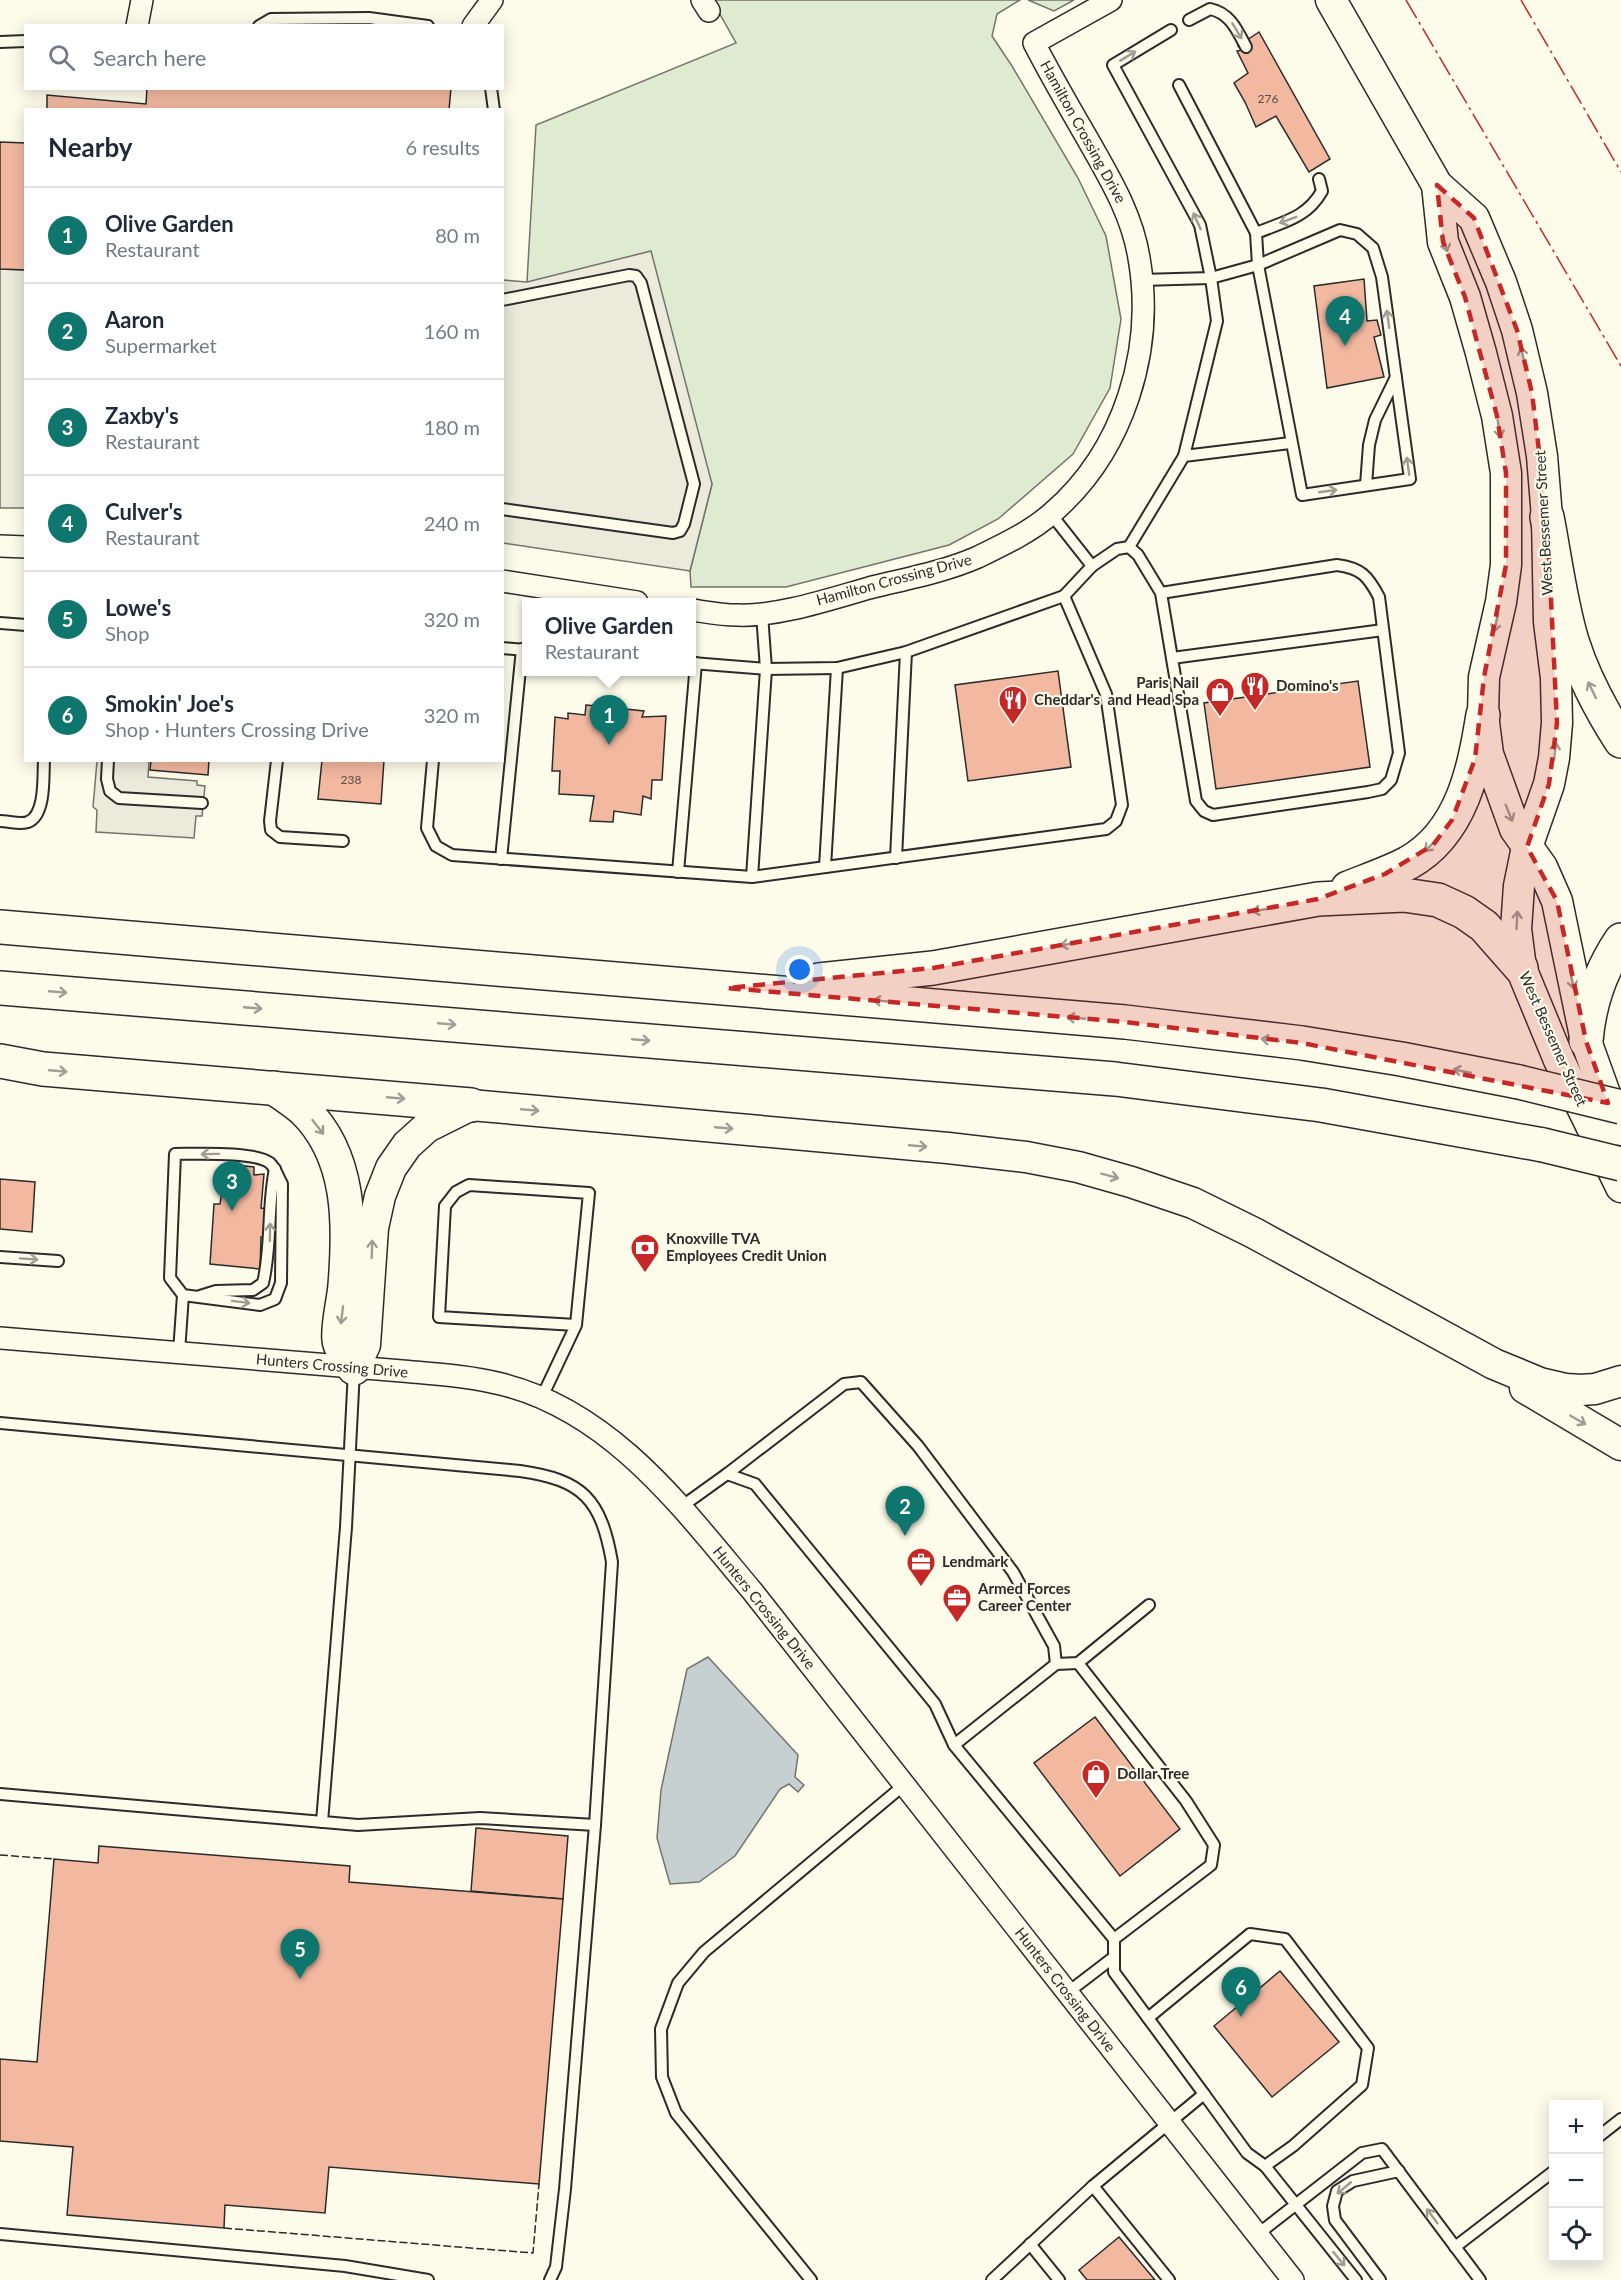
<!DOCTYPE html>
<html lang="en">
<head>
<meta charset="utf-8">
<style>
  body { margin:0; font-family:Lato,sans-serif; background:#f6f6f7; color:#1f2937 }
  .controls { position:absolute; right:18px; bottom:18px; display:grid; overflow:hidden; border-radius:0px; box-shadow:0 3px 15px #0003 }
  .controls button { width:54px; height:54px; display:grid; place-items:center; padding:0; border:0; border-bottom:2px solid #e0e1e3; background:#fff; color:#1f2937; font:30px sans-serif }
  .you { position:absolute; left:800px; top:970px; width:21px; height:21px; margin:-15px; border:4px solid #fff; border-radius:50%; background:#1a73e8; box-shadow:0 0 0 9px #1a73e833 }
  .badge { display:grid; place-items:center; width:39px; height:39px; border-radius:50%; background:#0f766e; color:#fff; font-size:20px; font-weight:700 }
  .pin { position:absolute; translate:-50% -50px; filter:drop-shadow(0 2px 3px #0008) }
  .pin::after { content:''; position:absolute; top:32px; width:21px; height:18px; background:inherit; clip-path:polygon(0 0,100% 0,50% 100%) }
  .popup { position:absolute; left:522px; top:598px; width:174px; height:78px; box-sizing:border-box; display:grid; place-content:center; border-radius:0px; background:#fff; filter:drop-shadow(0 2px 4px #0005); font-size:20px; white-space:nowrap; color:#747a83 }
  .popup b { font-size:22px; color:#1f2937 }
  .popup::after { content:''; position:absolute; left:50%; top:100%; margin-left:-12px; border:12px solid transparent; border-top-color:#fff }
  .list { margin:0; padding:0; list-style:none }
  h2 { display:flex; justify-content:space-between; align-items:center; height:78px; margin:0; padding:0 24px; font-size:26px }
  h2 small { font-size:20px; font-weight:400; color:#747a83 }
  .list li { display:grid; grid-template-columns:39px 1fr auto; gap:18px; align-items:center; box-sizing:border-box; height:96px; padding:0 24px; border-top:2px solid #e0e1e3 }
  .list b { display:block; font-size:22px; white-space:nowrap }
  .list p { margin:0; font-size:20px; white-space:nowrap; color:#747a83 }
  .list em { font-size:20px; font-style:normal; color:#747a83 }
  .icon { flex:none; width:33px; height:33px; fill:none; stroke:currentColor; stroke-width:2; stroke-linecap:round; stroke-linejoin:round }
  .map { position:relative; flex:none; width:1621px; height:2280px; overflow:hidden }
  .search { position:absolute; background:#fff; box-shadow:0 3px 15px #0003; left:24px; top:24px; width:480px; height:66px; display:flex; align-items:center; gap:15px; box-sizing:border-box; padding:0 21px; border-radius:0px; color:#747a83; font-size:22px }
  .panel { position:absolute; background:#fff; box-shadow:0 3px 15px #0003; left:24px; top:108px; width:480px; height:654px; border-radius:0px }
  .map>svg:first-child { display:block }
  .green { fill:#deebd1; stroke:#74746e; stroke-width:1.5 }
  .parking { fill:#eceadb; stroke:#74746e; stroke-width:1.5 }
  .water { fill:#c7d0d0; stroke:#74746e; stroke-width:1.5 }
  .building { fill:#f2b8a0; stroke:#2b2b2b; stroke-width:1.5 }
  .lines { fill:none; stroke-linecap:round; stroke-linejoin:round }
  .service-casing { stroke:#2b2b2b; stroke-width:14 }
  .minor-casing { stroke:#2b2b2b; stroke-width:24 }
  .secondary-casing { stroke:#2b2b2b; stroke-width:33 }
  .trunk-casing { stroke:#2b2b2b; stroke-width:36 }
  .service { stroke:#fdfbea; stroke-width:10 }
  .minor { stroke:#fdfbea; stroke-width:21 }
  .secondary { stroke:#fdfbea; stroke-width:30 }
  .trunk { stroke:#fdfbea; stroke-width:33 }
  .trunk-bridge-casing { stroke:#2b2b2b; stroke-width:36; stroke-linecap:butt }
  .trunk-bridge { stroke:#fdfbea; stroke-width:33 }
  .fence { stroke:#2b2b2b; stroke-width:1.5; stroke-dasharray:8 3; stroke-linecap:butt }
  .power { stroke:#c62828; stroke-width:1.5; stroke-dasharray:21 4.5 3 4.5; stroke-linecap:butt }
  .oneway { stroke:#9e9d94 }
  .marked { fill:#c62828; fill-opacity:0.2; stroke:#c62828; stroke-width:4.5; stroke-dasharray:12 8; stroke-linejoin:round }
  .labels { text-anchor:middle; stroke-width:4.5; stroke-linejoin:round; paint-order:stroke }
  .number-label { font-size:12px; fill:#5d4e48 }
  .street-label { font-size:15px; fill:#2b2b2b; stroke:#fdfbea }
  .poi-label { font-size:15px; font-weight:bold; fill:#2b2b2b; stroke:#fdfbea; text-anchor:start }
</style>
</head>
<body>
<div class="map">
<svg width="1621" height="2280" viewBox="0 0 1621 2280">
  <rect width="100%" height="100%" fill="#fdfbea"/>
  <g class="green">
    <path d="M712,0h308l-23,14 -5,22 20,30 66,112 28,58 15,83 -11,69 -37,66 -75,65 -49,26 -163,42h-95l-1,-16 22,-87 -185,-202 9,-157 200,-82z"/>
    <path d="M1028,0h46l-20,11z"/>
  </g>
  <g class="parking">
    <path d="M651,251l61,233 -22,87 -187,-28v-263l24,2z"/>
    <path d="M0,269l25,1v238h-25z"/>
    <path d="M97,761h52l-1,16 49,4v4l8,1 -3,30h-6l-2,22 -98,-6 1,-22 -4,-3z"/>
  </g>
  <path class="water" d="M708,1657l90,98 -3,22 9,8 -6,7 -9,-8 -9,5 -45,67 -36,26 -29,2 -13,-46 4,-48 26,-121z"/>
  <g class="building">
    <path d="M1259,32l71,127 -21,13 -33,-56 -20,11 -11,-25 -11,-19 14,-10 -11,-22 5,-1 -4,-4z"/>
    <path d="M147,88h304l-2,22h-402v-15l99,9z"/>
    <path d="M0,142l26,1v127l-26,-1z"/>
    <path d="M1364,279l3,42 10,-1 4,15 -7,2 10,40 -57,11 -13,-102z"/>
    <path d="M1058,671l13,96 -103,14 -13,-96z"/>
    <path d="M1358,681l12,86 -154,22 -12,-86z"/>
    <path d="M586,705l58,6 -2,6 24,-1 -4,64h-10l-1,19 -8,-3 -2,19 -27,-4 -1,11 -23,-1 4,-25 -35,-2 1,-23h-8l3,-54 13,2v-6l17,2z"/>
    <path d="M151,760h58l-1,15 -58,-5z"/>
    <path d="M322,760h62l-3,44 -63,-5z"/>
    <path d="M235,1165l19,2v8l10,-1 -3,34 8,1 -2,28h-6l-1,32 -50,-5 4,-60h6l5,-33h9z"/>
    <path d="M0,1179l35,3 -3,50 -32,-3z"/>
    <path d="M1095,1717l85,112 -60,47 -86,-113z"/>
    <path d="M476,1828l92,8 -5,63 -92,-8z"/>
    <path d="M99,1846l251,20 -1,16 214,17 -24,285 -210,-17 -4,46 -100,-8 -1,23 -157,-13 6,-68 -73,-6v-82l37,3 17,-203 44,4z"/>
    <path d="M1280,1971l59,71 -67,55 -58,-71z"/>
    <path d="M1119,2237l36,43h-68l-8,-10z"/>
  </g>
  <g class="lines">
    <g class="service-casing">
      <g id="service">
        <path d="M1189,20l21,-11c20,4 27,21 36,38"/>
        <path d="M259,26l12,-7 98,-1 59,8"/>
        <path d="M1171,30l-58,35 87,160 11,53 6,43 -33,135"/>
        <path d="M0,42l26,-1"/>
        <path d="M1179,85l77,148"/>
        <path d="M491,88l3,22"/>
        <path d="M1141,280l70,-2 47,-13 82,-35 17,4 16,14 9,29 28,202 -108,16 -44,-230 -2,-32c27,-11 51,-15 66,-42l-3,-12"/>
        <path d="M502,300l127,-25 7,1 5,7 53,201 -10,40 -4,7 -7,2 -171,-24"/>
        <path d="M1366,485l3,-40 6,-25 21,-43"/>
        <path d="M1051,514l41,52 -28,30"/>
        <path d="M1129,547l55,-91 106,-13"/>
        <path d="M1092,566l25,-17 12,-2 9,8 23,38 35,208 8,10 9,4 155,-23 14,-3 9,-9 8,-27 -20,-156c-11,-21 -18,-29 -42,-32l-176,28"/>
        <path d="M0,623l26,2"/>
        <path d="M502,648l24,2"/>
        <path d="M1172,658l211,-28"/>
        <path d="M692,663l74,6 -4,-55"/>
        <path d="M108,760l-1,19 3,12 9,7 83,5"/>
        <path d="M277,760l-7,61 1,9 9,7 63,4"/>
        <path d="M433,760l-6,68 9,18 16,9 300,22 354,-48 10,-8 6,-16 -16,-111 -42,-98 -158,56 -69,16 -71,1 -14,208"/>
        <path d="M0,821c8,0 21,4 28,1 18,-7 15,-46 16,-62"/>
        <path d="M896,858l10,-206"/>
        <path d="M501,859l21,-210"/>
        <path d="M825,867l12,-199"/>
        <path d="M678,872l18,-209"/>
        <path d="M0,1257l58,4"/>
        <path d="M200,1296l16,-5 37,-1 10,-7c9,-38 4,-76 12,-114"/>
        <path d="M179,1352l4,-57 -13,-17 5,-124c20,0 80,-3 95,9 6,6 8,14 12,21l-1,99 -6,16 -15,6 -77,-10"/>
        <path d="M542,1397l34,-72 13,-132 -120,-8 -13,7 -11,14 -6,111 137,8"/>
        <path d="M0,1423l520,48c63,9 81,28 92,91l-17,263 -30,364 -9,78 -6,13"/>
        <path d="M727,1474l117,-90 17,-2 57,64 95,126 41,74 2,18"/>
        <path d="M681,1507l46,-33 28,10 180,220 19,41 160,194v33l90,122 -111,92 -101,94"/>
        <path d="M1078,1663l108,138 28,44 -3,20 -97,74"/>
        <path d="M954,1745l102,-81 22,-1 71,-58"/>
        <path d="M0,1794l358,31 122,-7 115,7"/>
        <path d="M322,1822l24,-295 8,-157"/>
        <path d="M1067,1993l47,-36"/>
        <path d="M1148,2018l102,-84 35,5 83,109 -6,37 -69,61 -28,20 -18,-13 -43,-59"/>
        <path d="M1598,2137l23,-18"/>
        <path d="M1265,2166l91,114"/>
        <path d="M1093,2186l76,94"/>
        <path d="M0,2234l345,32 83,14"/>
        <path d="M1258,2234l104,-81 20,-4 98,131"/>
        <path d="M1030,2244l29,36"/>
        <path d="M1455,2247l99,-76"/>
        <path d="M811,2280l-135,-167 -14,-36 -1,-48 17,-46 26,-31 200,-167"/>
        <path d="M1380,2280l-45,-60 -2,-14 4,-15 16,-10 46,-10"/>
      </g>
    </g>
    <g class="minor-casing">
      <g id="minor">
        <path d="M702,0l7,11"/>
        <path d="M137,26l5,-26"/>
        <path d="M473,26l19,-26"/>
        <path d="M0,546l26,1"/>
        <path d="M502,581l135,21"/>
        <path d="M692,610c14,2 30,5 45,5 40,2 93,-16 132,-27 36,-9 75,-16 109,-31 25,-12 54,-26 74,-44 72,-62 103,-163 87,-255 -7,-44 -30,-81 -52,-120 -18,-31 -36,-62 -53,-95l77,-43"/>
        <path d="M0,1338l402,33c33,3 67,5 99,13 111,27 182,125 252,208l540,688"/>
      </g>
    </g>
    <g class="secondary-casing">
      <g id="secondary">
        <path d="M1331,0l106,185 37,33 27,64 16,48 15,63 10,63 5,61 2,105 7,56 1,45 -3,35 -5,26 -22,63 -8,39 -3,43 5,39 38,92 62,127"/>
        <path d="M1437,185l6,57 22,55 16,56 16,63 9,57v92l-5,37 -17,75 -1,38 5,39 27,75 27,38 15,34 29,140 22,61 13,28"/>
        <path d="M354,1368l11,-23 8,-117 7,-32 11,-28 16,-23 20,-18 44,-22 477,43 78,9 52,10 53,15 62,21 61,30 240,131 46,19 26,6 15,1 14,-1 26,-8"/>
        <path d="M1525,1388l96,57"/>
      </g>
    </g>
    <g class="trunk-casing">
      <g id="trunk">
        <path d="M1547,517c8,41 13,84 25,124 11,35 29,69 49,100"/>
        <path d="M1348,888c20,-8 41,-15 60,-25 54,-30 66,-93 75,-148"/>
        <path d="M0,927l1125,95 177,21 99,16 118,23"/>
        <path d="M819,980l114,-12 385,-69 86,-4 34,5 26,12 20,14 37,42"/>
        <path d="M0,988l1115,91 206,26 222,40"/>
        <path d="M1586,1041c3,-37 14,-70 35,-101"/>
        <path d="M0,1061l43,8 428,36"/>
        <path d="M274,1088c10,7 21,14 30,22 47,46 46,114 41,175 -1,15 -8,42 -6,55 1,9 11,20 15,28"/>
      </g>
    </g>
    <use href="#service" class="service"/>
    <use href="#minor" class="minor"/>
    <use href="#secondary" class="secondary"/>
    <use href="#trunk" class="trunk"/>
    <g class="trunk-bridge-casing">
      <g id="trunk-bridge">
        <path d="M1519,1082l102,25"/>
        <path d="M1543,1145l78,19"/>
      </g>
    </g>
    <use href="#trunk-bridge" class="trunk-bridge"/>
    <g class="fence">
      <path d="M0,1855l54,4"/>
      <path d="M224,2228l309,25 6,-69"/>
    </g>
    <g class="power">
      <path d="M1406,0l215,366"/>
      <path d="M1521,0l100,172"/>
    </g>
  </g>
  <defs><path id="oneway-shaft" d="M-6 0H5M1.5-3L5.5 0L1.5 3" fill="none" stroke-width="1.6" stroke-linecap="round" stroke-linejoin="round" transform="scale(1.5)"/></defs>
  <g class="oneway">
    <use href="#oneway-shaft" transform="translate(1237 31) rotate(59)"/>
    <use href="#oneway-shaft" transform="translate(1128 56) rotate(-31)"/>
    <use href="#oneway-shaft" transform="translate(1288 220) rotate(159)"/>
    <use href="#oneway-shaft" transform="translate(1197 221) rotate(-114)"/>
    <use href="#oneway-shaft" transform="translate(1445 243) rotate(76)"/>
    <use href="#oneway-shaft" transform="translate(1388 319) rotate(-98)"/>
    <use href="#oneway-shaft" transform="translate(1523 356) rotate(-103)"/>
    <use href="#oneway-shaft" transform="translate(1499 429) rotate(81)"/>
    <use href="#oneway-shaft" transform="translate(1408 466) rotate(-98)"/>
    <use href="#oneway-shaft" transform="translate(1328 491) rotate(-8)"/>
    <use href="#oneway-shaft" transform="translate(1496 623) rotate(102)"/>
    <use href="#oneway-shaft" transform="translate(1592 690) rotate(-116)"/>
    <use href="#oneway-shaft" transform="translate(1555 751) rotate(-84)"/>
    <use href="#oneway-shaft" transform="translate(1509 813) rotate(68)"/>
    <use href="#oneway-shaft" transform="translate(1431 845) rotate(136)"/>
    <use href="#oneway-shaft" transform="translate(1261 910) rotate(170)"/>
    <use href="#oneway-shaft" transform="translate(1517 920) rotate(-87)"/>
    <use href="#oneway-shaft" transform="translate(1069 944) rotate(170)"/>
    <use href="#oneway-shaft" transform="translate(1572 980) rotate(79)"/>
    <use href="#oneway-shaft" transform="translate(58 992) rotate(5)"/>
    <use href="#oneway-shaft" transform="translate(882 1001) rotate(-175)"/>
    <use href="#oneway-shaft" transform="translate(253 1008) rotate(5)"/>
    <use href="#oneway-shaft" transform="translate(1076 1018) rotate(-175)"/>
    <use href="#oneway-shaft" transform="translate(447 1024) rotate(5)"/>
    <use href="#oneway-shaft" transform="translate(641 1040) rotate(5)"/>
    <use href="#oneway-shaft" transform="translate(1270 1040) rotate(-173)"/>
    <use href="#oneway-shaft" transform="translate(58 1071) rotate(5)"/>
    <use href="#oneway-shaft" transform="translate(1462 1071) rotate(-169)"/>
    <use href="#oneway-shaft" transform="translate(396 1098) rotate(5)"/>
    <use href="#oneway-shaft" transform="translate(530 1110) rotate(5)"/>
    <use href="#oneway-shaft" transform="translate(318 1127) rotate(52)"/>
    <use href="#oneway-shaft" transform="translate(724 1128) rotate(5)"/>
    <use href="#oneway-shaft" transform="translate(918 1146) rotate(5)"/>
    <use href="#oneway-shaft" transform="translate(210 1154) rotate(179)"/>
    <use href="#oneway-shaft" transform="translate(1110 1176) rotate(15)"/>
    <use href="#oneway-shaft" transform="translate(270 1232) rotate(-89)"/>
    <use href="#oneway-shaft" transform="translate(372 1249) rotate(-88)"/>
    <use href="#oneway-shaft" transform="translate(29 1259) rotate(4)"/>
    <use href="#oneway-shaft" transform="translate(241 1302) rotate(7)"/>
    <use href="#oneway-shaft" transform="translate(342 1315) rotate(97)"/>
    <use href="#oneway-shaft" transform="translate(1578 1420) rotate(30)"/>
    <use href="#oneway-shaft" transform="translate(1344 2188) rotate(140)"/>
    <use href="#oneway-shaft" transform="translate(1432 2216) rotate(-127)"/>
    <use href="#oneway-shaft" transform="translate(1339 2259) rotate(51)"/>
  </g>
  <path class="marked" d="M1437,185l37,33 43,112 15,63 15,124 10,206 -8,61 -22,63 30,54 29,140 22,62 -306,-60 -177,-21 -398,-34 206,-20 385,-69 67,-25 48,-29 19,-25 23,-61 9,-82 22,-112v-92l-9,-57 -32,-119 -22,-55z"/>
  <defs>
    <g id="restaurant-pin" transform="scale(1.5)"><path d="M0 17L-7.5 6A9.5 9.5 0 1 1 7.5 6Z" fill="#c62828" stroke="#fdfbea"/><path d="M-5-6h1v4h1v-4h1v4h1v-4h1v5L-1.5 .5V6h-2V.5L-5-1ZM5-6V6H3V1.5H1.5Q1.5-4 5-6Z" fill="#fff"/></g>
    <g id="shop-pin" transform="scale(1.5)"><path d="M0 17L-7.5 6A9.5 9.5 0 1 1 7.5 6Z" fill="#c62828" stroke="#fdfbea"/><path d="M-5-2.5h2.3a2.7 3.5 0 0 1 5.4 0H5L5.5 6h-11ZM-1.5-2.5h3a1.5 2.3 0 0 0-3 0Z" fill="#fff"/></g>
    <g id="bank-pin" transform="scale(1.5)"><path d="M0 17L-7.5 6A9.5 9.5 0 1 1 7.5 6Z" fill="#c62828" stroke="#fdfbea"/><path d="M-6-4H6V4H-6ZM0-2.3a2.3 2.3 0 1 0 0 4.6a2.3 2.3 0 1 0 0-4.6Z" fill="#fff"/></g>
    <g id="office-pin" transform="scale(1.5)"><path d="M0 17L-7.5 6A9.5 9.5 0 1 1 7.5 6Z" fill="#c62828" stroke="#fdfbea"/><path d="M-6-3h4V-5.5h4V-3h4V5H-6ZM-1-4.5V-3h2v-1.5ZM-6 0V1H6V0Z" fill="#fff"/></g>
  </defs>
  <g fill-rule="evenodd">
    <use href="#restaurant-pin" x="1255" y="686"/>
    <use href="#shop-pin" x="1220" y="692"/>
    <use href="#restaurant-pin" x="1013" y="700"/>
    <use href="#bank-pin" x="645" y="1248"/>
    <use href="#office-pin" x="921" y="1562"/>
    <use href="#office-pin" x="957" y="1598"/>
    <use href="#shop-pin" x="1096" y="1774"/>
  </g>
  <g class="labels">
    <g class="number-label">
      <text x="1268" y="103">276</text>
      <text x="351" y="784">238</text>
    </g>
    <g class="street-label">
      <text transform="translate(1083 132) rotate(61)" y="5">Hamilton Crossing Drive</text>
      <text transform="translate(1544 523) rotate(-93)" y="5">West Bessemer Street</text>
      <text transform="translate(894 580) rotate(-15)" y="5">Hamilton Crossing Drive</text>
      <text transform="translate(1553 1039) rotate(66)" y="5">West Bessemer Street</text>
      <text transform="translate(332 1366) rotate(5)" y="5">Hunters Crossing Drive</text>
      <text transform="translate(764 1608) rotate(51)" y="5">Hunters Crossing Drive</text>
      <text transform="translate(1065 1990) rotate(52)" y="5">Hunters Crossing Drive</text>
    </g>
    <g class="poi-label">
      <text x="1199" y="688" text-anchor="end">Paris Nail<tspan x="1199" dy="17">and Head Spa</tspan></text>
      <text x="1276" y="691">Domino's</text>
      <text x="1034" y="705">Cheddar's</text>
      <text x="666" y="1244">Knoxville TVA<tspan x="666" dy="17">Employees Credit Union</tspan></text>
      <text x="942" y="1567">Lendmark</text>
      <text x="978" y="1594">Armed Forces<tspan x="978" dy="17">Career Center</tspan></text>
      <text x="1117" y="1779">Dollar Tree</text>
    </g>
  </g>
</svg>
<div class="controls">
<button>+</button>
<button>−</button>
<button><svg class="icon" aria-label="locate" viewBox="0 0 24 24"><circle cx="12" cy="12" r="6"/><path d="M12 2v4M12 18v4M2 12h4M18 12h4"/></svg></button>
</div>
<div class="you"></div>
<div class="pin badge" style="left:609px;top:745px">1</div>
<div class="popup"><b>Olive Garden</b>Restaurant</div>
<div class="pin badge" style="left:905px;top:1536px">2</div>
<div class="pin badge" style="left:232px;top:1211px">3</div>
<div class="pin badge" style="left:1345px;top:346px">4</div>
<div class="pin badge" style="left:300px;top:1979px">5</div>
<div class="pin badge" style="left:1241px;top:2017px">6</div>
<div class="search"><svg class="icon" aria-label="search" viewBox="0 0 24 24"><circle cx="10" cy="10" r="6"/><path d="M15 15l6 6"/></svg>Search here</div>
<section class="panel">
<h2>Nearby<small>6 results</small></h2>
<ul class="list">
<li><span class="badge">1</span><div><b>Olive Garden</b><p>Restaurant</p></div><em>80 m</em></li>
<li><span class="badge">2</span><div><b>Aaron</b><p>Supermarket</p></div><em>160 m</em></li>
<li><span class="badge">3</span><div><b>Zaxby's</b><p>Restaurant</p></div><em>180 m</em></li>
<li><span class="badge">4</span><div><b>Culver's</b><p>Restaurant</p></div><em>240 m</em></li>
<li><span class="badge">5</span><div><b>Lowe's</b><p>Shop</p></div><em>320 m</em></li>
<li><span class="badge">6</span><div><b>Smokin' Joe's</b><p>Shop · Hunters Crossing Drive</p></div><em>320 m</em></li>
</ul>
</section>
</div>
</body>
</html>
